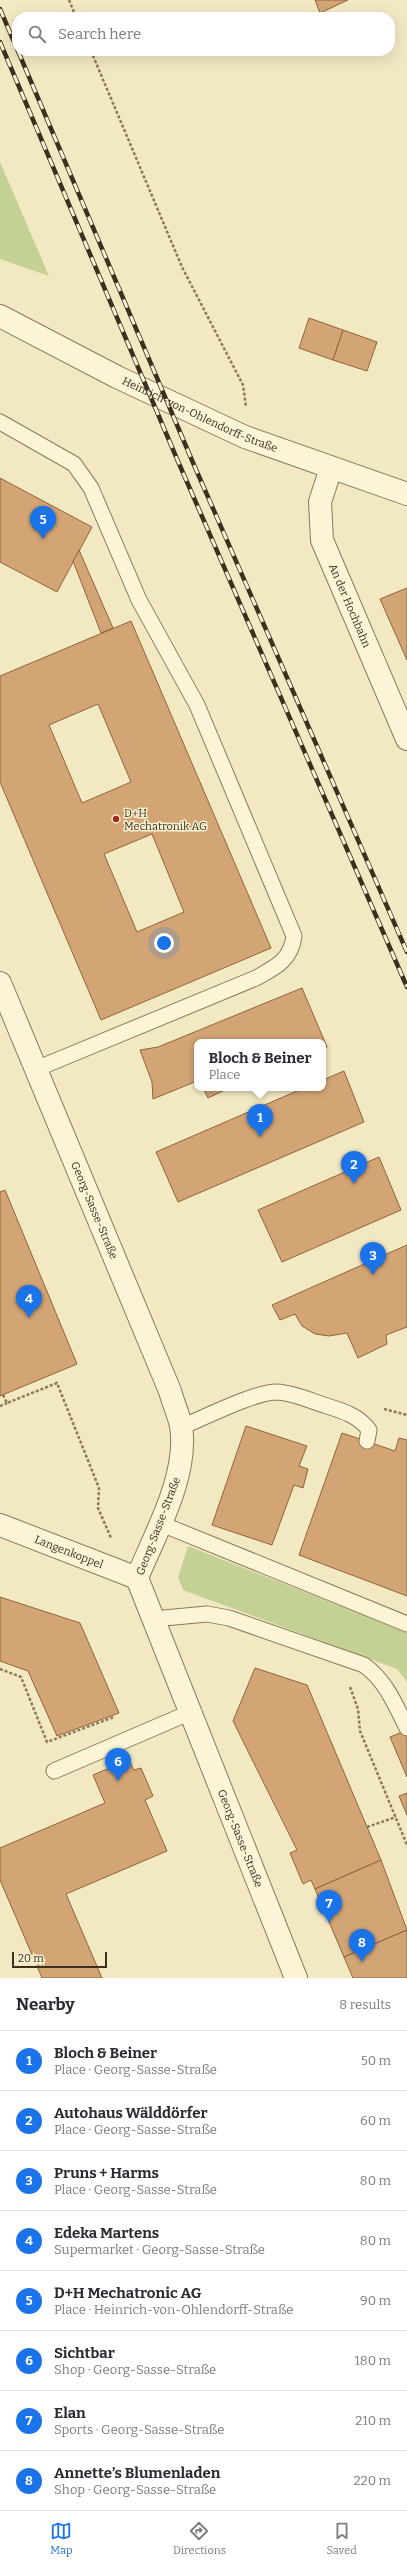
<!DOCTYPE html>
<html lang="en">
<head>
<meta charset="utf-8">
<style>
  body { margin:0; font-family:Bitter,serif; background:#f7f7f7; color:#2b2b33 }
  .scale { position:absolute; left:12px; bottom:10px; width:95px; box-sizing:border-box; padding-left:4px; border:2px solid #3c2f1d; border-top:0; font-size:11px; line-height:14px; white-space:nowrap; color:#3c2f1d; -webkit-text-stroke:3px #f8f1d2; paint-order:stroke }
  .you { position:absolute; left:164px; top:943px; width:14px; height:14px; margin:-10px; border:3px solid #fff; border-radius:50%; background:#1a73e8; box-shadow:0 0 0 6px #1a73e833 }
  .badge { display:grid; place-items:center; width:26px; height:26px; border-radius:50%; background:#1a73e8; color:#fff; font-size:13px; font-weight:700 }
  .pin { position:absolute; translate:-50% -33px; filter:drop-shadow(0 1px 2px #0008) }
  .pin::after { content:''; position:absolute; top:21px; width:14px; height:12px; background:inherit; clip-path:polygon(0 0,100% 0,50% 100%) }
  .popup { position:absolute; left:194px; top:1039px; width:132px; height:52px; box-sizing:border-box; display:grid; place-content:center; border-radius:8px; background:#fff; filter:drop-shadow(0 1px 3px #0005); font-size:13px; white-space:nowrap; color:#7c7c81 }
  .popup b { font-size:15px; color:#2b2b33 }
  .popup::after { content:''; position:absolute; left:50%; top:100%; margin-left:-8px; border:8px solid transparent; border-top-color:#fff }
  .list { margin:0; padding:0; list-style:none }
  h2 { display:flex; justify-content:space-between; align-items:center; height:52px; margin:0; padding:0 16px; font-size:17px }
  h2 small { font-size:13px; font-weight:400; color:#7c7c81 }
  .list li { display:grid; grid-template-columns:26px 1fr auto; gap:12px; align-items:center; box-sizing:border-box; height:60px; padding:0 16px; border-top:1px solid #e1e1e2 }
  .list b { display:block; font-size:15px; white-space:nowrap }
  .list p { margin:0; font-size:13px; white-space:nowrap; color:#7c7c81 }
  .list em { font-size:13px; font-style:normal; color:#7c7c81 }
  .icon { flex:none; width:22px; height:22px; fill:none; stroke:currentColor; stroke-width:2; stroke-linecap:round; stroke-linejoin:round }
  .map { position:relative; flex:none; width:407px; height:1978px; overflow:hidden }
  .search { position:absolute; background:#fff; box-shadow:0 4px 16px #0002; left:12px; right:12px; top:12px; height:44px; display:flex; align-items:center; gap:10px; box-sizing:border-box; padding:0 14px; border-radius:16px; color:#7c7c81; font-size:15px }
  .sheet { height:532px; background:#fff }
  nav { display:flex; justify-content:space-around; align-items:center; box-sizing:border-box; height:56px; border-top:1px solid #e1e1e2; background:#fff; font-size:11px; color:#7c7c81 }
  nav a { display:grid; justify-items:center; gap:2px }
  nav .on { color:#1a73e8 }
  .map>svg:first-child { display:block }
  .green { fill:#c4d195 }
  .building { fill:#d3a575; stroke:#8f643b; fill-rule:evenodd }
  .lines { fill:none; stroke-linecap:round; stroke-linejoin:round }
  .lane-casing { stroke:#8d7957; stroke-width:17 }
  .street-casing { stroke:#8d7957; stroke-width:24 }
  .path { stroke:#8d7957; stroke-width:2.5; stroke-dasharray:3 2; stroke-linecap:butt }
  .lane { stroke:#fbf4d6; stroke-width:15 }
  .street { stroke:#fbf4d6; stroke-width:22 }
  .rail-casing { stroke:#3c2f1d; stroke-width:4.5 }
  .rail { stroke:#f8f1d2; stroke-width:3; stroke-dasharray:9; stroke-linecap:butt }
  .poi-dot { fill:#a12d22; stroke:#f8f1d2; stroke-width:1.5 }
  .labels { text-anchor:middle; stroke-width:3; stroke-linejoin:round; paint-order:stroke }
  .street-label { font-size:11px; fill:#3c2f1d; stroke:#f8f1d2 }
  .poi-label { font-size:11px; fill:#3c2f1d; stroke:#f8f1d2; text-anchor:start }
</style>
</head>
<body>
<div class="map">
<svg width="407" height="1978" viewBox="0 0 407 1978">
  <rect width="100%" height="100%" fill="#f2e8c2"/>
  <g class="green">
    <path d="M0,162l49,114 -49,-17z"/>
    <path d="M188,1546l219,86v50l-10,-13 -214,-79 -5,-13z"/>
  </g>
  <g class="building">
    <path d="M315,0h33l-28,13z"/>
    <path d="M309,318l34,12 -10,30 -34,-12z"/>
    <path d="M343,330l34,12 -10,29 -34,-11z"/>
    <path d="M0,478l92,49 -35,65 -57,-30z"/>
    <path d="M79,550l34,78 -12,5 -28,-72z"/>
    <path d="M407,588v72l-27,-61z"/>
    <path d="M131,621l140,327 -170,72 -101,-238v-106zM98,704l33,78 -49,21 -33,-78zM152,834l32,78 -47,20 -33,-78z"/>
    <path d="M302,988l25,59 -4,1v-6h-126v39l-44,18 -1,-17 -12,-32 18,-3z"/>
    <path d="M344,1071l20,51 -186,80 -22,-50 148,-64h19v-8z"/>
    <path d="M203,1088h26l-21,10z"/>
    <path d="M379,1157l22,53 -119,52 -24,-52z"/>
    <path d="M5,1190l72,174 -77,32v-204z"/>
    <path d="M407,1245v82l-21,8 1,9 -29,14 -11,-25 -18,3 -14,-2 -13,-8 -7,-12 -15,6 -8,-15z"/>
    <path d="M246,1426l61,20 -8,20 9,3 -5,19 -9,-3 -22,60 -60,-20z"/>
    <path d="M342,1433l53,18 4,-13 8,2v156l-108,-41z"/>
    <path d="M0,1597l80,26 39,90 -62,23 -29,-65 -28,-10z"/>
    <path d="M255,1668l52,17 74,175 -66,29 -4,-9 -8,4 -13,-31 7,-3 -64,-129z"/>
    <path d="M407,1730v47l-17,-40z"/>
    <path d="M129,1760l5,10 7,-2 12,28 -8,4 22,51 -101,43 36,84h-60l-42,-98v-32l105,-45 -12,-28z"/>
    <path d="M407,1793v22l-8,-19z"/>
    <path d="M381,1860l26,70 -63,27 -29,-68z"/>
    <path d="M407,1930v48h-54l-9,-21z"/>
  </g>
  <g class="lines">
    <g class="lane-casing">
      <g id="lane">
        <path d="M0,422l74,42 17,24 48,112 58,105 97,231c-3,24 -18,31 -38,42l-220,91"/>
        <path d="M181,1427c23,-9 73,-35 96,-35 17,1 34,9 50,14 16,5 32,10 42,24l-2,11"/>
        <path d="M159,1523l248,101"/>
        <path d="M153,1619l54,-5 22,4 135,47c22,16 31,39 43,63"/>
        <path d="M54,1771l137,-59"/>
      </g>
    </g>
    <g class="street-casing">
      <g id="street">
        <path id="s1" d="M0,316l117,61 128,60 162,57"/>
        <path id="s2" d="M331,468l-11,34 2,38 85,199"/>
        <path id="s3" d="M0,983l170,408c3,12 9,24 11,35 8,49 -26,108 -44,152l159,400"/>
        <path id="s4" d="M0,1525l137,53"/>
      </g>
    </g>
    <g class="path">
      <path d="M69,0l7,17"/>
      <path d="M91,51l91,216 61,118 3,22"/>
      <path d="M3,1395l4,8 50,-20 42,105 -1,20 13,30"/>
      <path d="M0,1406l7,-3"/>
      <path d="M384,1409l23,6"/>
      <path d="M0,1669l21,8 26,65 67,-25"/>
      <path d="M350,1687l8,22 2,22 47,114"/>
      <path d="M367,1827l29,-10"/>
    </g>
    <use href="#lane" class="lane"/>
    <use href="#street" class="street"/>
    <g class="rail-casing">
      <g id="rail">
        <path d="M0,9l17,40"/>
        <path d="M0,42l177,417 230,528"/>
        <path d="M18,51l176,414 213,487"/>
      </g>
    </g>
    <use href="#rail" class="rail"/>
  </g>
  <circle class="poi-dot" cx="116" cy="819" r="4"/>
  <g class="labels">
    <g class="street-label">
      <text dy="4" stroke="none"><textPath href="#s1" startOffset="223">Heinrich-von-Ohlendorff-Straße</textPath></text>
      <text dy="4" stroke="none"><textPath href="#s2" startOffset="145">An der Hochbahn</textPath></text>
      <text dy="4" stroke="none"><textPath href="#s3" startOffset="246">Georg-Sasse-Straße</textPath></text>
      <text transform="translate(158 1526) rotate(-69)" y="4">Georg-Sasse-Straße</text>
      <text dy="4" stroke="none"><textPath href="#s4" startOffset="74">Langenkoppel</textPath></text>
      <text dy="4" stroke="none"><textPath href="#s3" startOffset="919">Georg-Sasse-Straße</textPath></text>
    </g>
    <g class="poi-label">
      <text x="124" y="817">D+H<tspan x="124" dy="13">Mechatronik AG</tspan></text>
    </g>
  </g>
</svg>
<div class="scale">20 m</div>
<div class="you"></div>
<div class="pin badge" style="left:260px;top:1137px">1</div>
<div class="popup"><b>Bloch &amp; Beiner</b>Place</div>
<div class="pin badge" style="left:354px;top:1184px">2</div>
<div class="pin badge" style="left:373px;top:1275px">3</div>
<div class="pin badge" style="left:29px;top:1318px">4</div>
<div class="pin badge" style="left:43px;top:539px">5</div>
<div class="pin badge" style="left:118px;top:1781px">6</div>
<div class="pin badge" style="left:329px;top:1923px">7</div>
<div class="pin badge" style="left:362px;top:1962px">8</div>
<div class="search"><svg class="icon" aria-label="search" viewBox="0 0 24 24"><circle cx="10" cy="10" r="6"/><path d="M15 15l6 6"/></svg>Search here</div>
</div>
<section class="sheet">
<h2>Nearby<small>8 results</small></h2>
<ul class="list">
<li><span class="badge">1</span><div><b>Bloch &amp; Beiner</b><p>Place · Georg-Sasse-Straße</p></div><em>50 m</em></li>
<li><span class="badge">2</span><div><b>Autohaus Wälddörfer</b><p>Place · Georg-Sasse-Straße</p></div><em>60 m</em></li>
<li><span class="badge">3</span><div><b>Pruns + Harms</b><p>Place · Georg-Sasse-Straße</p></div><em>80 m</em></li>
<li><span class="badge">4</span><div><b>Edeka Martens</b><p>Supermarket · Georg-Sasse-Straße</p></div><em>80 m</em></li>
<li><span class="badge">5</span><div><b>D+H Mechatronic AG</b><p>Place · Heinrich-von-Ohlendorff-Straße</p></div><em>90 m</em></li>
<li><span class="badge">6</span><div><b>Sichtbar</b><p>Shop · Georg-Sasse-Straße</p></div><em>180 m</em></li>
<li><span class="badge">7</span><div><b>Elan</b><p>Sports · Georg-Sasse-Straße</p></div><em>210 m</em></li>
<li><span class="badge">8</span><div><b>Annette’s Blumenladen</b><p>Shop · Georg-Sasse-Straße</p></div><em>220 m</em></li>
</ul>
</section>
<nav>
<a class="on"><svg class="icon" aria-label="map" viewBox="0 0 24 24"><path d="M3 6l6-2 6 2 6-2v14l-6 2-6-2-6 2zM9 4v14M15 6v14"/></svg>Map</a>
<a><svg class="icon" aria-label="directions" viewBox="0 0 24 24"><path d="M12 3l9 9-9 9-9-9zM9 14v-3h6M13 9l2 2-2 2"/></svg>Directions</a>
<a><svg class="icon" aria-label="saved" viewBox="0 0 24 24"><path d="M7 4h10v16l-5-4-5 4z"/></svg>Saved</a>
</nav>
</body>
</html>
